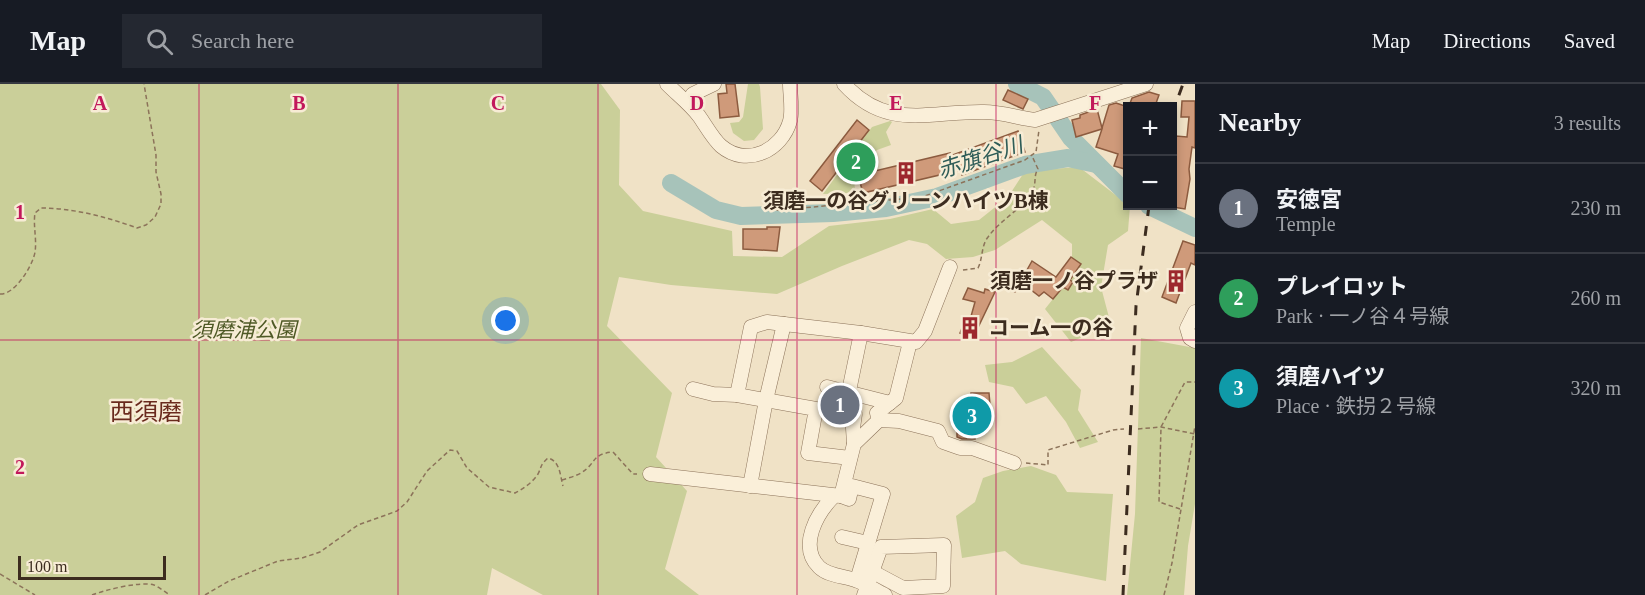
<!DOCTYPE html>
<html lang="en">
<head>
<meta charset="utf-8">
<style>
  body { margin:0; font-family:"Times New Roman","Noto Sans JP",serif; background:#242831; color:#f1f3f6 }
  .controls { position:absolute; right:18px; top:18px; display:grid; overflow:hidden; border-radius:0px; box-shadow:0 3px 9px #0003 }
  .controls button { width:54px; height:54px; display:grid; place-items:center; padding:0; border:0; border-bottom:2px solid #363941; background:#171b24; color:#f1f3f6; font:30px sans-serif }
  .scale { position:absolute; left:18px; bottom:15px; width:148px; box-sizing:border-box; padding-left:6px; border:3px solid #3c2c1f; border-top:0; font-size:16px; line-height:21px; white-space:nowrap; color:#3c2c1f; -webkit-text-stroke:4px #f7ecd5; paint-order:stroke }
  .you { position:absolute; left:506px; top:237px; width:21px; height:21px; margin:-15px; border:4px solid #fff; border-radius:50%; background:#1a73e8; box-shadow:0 0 0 9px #1a73e833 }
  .badge { display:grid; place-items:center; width:39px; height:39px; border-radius:50%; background:#cb989c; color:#fff; font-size:20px; font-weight:700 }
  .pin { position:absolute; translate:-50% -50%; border:3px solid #fff; box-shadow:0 2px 6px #0006 }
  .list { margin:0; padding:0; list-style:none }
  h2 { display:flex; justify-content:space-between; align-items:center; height:78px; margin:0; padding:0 24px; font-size:26px }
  h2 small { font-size:20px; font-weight:400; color:#9ea1a6 }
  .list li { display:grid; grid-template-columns:39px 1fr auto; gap:18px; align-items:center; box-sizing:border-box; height:90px; padding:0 24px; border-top:2px solid #363941 }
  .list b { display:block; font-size:22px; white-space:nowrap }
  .list p { margin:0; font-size:20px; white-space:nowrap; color:#9ea1a6 }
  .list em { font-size:20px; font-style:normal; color:#9ea1a6 }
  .icon { flex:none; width:33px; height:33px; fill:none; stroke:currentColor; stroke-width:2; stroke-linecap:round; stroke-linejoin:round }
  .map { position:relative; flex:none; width:1195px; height:511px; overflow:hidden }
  header { display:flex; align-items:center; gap:36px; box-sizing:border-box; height:84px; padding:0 30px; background:#171b24; border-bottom:2px solid #363941 }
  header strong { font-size:28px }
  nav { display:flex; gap:33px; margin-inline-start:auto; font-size:21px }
  .search { width:420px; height:54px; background:#242831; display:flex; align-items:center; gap:15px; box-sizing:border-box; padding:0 21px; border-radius:0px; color:#9ea1a6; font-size:22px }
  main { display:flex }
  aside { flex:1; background:#171b24 }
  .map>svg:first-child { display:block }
  .green { fill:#cacf99 }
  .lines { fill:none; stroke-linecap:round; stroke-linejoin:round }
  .river { stroke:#a7c3ba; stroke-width:18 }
  .building { fill:#cf9a7a; stroke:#8c5b3f; stroke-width:1.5 }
  .minor-casing { stroke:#8c735a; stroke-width:15 }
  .path { stroke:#8c735a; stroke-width:1.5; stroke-dasharray:4.5 3; stroke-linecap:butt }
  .minor { stroke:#faefd9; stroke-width:14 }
  .rail { stroke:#3c2c1f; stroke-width:3; stroke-dasharray:10 10; stroke-linecap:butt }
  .grid { fill:none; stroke:#c2185b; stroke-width:1.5; stroke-opacity:0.55 }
  .labels { text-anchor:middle; stroke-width:5; stroke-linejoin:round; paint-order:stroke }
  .poi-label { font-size:21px; font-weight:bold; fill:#3c2c1f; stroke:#f7ecd5 }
  .park-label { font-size:21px; font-style:italic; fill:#4e5925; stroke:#f7ecd5 }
  .water-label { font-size:22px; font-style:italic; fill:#2e5c57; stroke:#f7ecd5 }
  .quarter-label { font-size:24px; fill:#6a2a1d; stroke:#f7ecd5 }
  .grid-label { font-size:20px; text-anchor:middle; font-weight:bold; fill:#c2185b; stroke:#f7ecd5; stroke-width:5; stroke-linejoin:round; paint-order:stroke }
</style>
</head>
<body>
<header>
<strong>Map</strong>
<div class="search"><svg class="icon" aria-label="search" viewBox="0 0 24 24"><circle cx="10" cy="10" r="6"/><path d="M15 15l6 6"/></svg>Search here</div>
<nav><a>Map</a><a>Directions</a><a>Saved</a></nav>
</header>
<main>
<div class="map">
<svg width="1195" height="511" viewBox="0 0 1195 511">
  <rect width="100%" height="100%" fill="#f0e2c6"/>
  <g class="green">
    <path d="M0,0h601l19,26 -1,75 24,26 89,20 1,25 49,1 47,-31 61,-7 43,-10 18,15 28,-4 29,-23 17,-26 54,-4 51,39 -2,25 -20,14 -7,42 10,38 -40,17 -26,-33 27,-34v-31l-30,-24 -47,30 -22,7 -27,2 -19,-15 -18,-4 -67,26 -65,28 -106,-9 -52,-8 -12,49 65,67 -16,64 31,34 -22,78 34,26h-156l-51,-27 -5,27h-487z"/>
    <path d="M748,0h11l1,3 3,42 -9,11 -10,1 -11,-8 -3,-10 9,-1 4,-5z"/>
    <path d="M890,37l2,1 -6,10 5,13 -14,5 -23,24 1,19 -32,1 49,-67z"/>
    <path d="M1141,254l54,10v156l-7,42 -4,49h-57l8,-81z"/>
    <path d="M1042,263l39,43 -3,20 20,32 -18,6 -14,-26 -20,-26 -20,8 -13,-17 -24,-5 -4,-17 27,-3z"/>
    <path d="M1031,382l25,9 11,17 46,2 -7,87 -85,-17 -16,-13 -43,7 -6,-42 19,-14 8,-24 20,-7z"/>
  </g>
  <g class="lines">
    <g class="river">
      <path d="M1017,0l26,13 28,41 57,57"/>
      <path d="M671,99l45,27 25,6 92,-3 53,-5 51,-11 88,-32 43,-7 28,6"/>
      <path d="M1149,122l46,22"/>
    </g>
  </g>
  <g class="building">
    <path d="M726,0h9l4,32 -19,2 -2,-24 9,-1z"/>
    <path d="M1008,6l20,9 -5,10 -20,-9z"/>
    <path d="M1149,8l10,3 -4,11h-26l3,-8z"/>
    <path d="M1182,17h13v47l-3,-1 -3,22 1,10 -5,30 -12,-2v-61l2,1 1,-11 11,1 2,-20h-8z"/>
    <path d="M1116,19l12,4v63l-14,-4 4,-12 -22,-7 6,-18 -26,8 -4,-17 8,-2v-3l17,-6 5,19 7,-23z"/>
    <path d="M857,36l12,10 -47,61 -12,-10z"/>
    <path d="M1018,47l7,21 -63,23 -1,-5 -98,23 -5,-18 92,-22v3z"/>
    <path d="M767,143h13l-3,24 -34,-2v-20h24z"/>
    <path d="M1183,157l12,4v20l-4,-2 -15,40 -14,-6z"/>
    <path d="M1071,173l10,7 -11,16 3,2 -5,8 -5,-3 -10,12 -9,-7 -5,4 -8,-6 -13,-3 -3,5 -8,-2 3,-16 13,3 9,-16 24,16z"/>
    <path d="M968,204l16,5 1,-4 10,3 -22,46 -13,-5 6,-15 4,2 5,-18 -12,-3z"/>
    <path d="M971,309h18l1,12h-6v12h-5v11h-4v11h-13l-5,-2v-10h4v-12h6v-12h4z"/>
  </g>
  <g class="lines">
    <g class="minor-casing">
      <g id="minor">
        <path d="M667,0c11,11 23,20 32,32 7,10 14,23 22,30 26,22 61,4 69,-25 3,-11 0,-26 0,-37"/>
        <path d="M844,0c43,47 84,27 140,28 18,0 34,6 51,8l111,-36"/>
        <path d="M687,18l6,-8 21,-10"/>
        <path d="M1195,228l-8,16 3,10 5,3"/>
        <path d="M850,302l11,-53"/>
        <path d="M827,303l63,16"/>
        <path d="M693,305l20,5 24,1 79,14 -8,44 42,5"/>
        <path d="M849,309l1,13 5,8 -2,14 1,16"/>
        <path d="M737,311l14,-68 16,-5 94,11 55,9 9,-11 25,-64"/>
        <path d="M879,336l20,1 39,10 5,11 17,6h12l42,15"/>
        <path d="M650,390l191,22 8,3 3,-13 31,8 -26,86"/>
        <path d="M750,402l16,-86 18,-76"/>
        <path d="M834,412c-17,17 -36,50 -15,71 9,9 25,9 36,13 10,3 20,10 30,15"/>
        <path d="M841,412l13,-52 25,-24 -2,-7 19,-15 14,-56"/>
        <path d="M842,453l26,6"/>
        <path d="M864,511l17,-48 63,-2 -1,41 -40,2 -30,-16"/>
      </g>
    </g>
    <g class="path">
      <path d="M769,127l153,-14 103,-37 11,-8 3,-22"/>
      <path d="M963,186l15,-2c5,-10 3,-22 10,-31 12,-17 33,-27 44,-45 5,-8 1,-16 6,-23l-6,-13"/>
      <path d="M0,210c15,1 33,-29 35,-42 2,-13 -2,-26 0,-39l6,-5c32,0 66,9 96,20l9,-3 9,-8 6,-13v-10l-5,-22v-17l-12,-71"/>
      <path d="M1138,345l23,-2 34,7"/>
      <path d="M1026,379l22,2v-15l65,-20 11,-1"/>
      <path d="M562,396c6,-2 14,-4 19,-7 16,-10 10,-19 32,-21l20,22h4"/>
      <path d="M1180,425l-21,-7 2,-75 24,-45h10"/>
      <path d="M0,490l35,21"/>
      <path d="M92,511c13,-5 48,-14 62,-10 5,2 11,7 16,10"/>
      <path d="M205,511l24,-14 49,-20 24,-3 18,-6 38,-27 39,-14 10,-9 20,-31 23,-21 7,1 10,17 22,19 26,6c8,-4 18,-11 23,-19 4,-8 2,-9 10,-16 12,3 12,17 15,28"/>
      <path d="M1164,511l8,-32 23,-137"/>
    </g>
    <use href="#minor" class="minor"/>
    <g class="rail">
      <path d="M1172,30l11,-30"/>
      <path d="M1123,511l13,-289 13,-100"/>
    </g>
  </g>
  <path class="grid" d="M199,0v511M398,0v511M598,0v511M797,0v511M996,0v511M0,256h1195"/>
  <defs>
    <g id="building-bare" transform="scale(1.8)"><path d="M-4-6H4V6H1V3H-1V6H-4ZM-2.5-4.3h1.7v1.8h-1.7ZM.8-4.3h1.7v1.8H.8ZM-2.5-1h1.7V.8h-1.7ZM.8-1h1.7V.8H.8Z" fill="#9d282e" stroke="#f7ecd5" stroke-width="2.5" paint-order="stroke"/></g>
  </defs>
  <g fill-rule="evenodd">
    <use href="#building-bare" x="906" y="89"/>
    <use href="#building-bare" x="1176" y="197"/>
    <use href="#building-bare" x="970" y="244"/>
  </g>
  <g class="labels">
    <g class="poi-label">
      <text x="906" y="124">須磨一の谷グリーンハイツB棟</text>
      <text x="1158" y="204" text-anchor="end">須磨一ノ谷プラザ</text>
      <text x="988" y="251" text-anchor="start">コーム一の谷</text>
    </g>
    <g class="park-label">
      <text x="244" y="253">須磨浦公園</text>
    </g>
    <g class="water-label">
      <text transform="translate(980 73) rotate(-18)" y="8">赤旗谷川</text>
    </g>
    <g class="quarter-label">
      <text x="146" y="336">西須磨</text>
    </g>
  </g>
  <g class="grid-label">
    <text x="100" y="26">A</text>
    <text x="299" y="26">B</text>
    <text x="498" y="26">C</text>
    <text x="697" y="26">D</text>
    <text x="896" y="26">E</text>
    <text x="1095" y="26">F</text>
    <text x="20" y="135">1</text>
    <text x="20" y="390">2</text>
  </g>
</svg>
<div class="controls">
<button>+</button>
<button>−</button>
</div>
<div class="scale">100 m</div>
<div class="you"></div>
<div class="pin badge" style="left:840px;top:321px;background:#6b7280">1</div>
<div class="pin badge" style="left:856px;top:78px;background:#2e9e5b">2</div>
<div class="pin badge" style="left:972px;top:332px;background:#0f9aa8">3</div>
</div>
<aside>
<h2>Nearby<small>3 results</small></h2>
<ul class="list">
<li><span class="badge" style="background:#6b7280">1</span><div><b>安徳宮</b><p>Temple</p></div><em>230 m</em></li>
<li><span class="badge" style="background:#2e9e5b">2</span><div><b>プレイロット</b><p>Park · 一ノ谷４号線</p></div><em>260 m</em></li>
<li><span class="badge" style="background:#0f9aa8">3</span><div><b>須磨ハイツ</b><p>Place · 鉄拐２号線</p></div><em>320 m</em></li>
</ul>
</aside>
</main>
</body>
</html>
